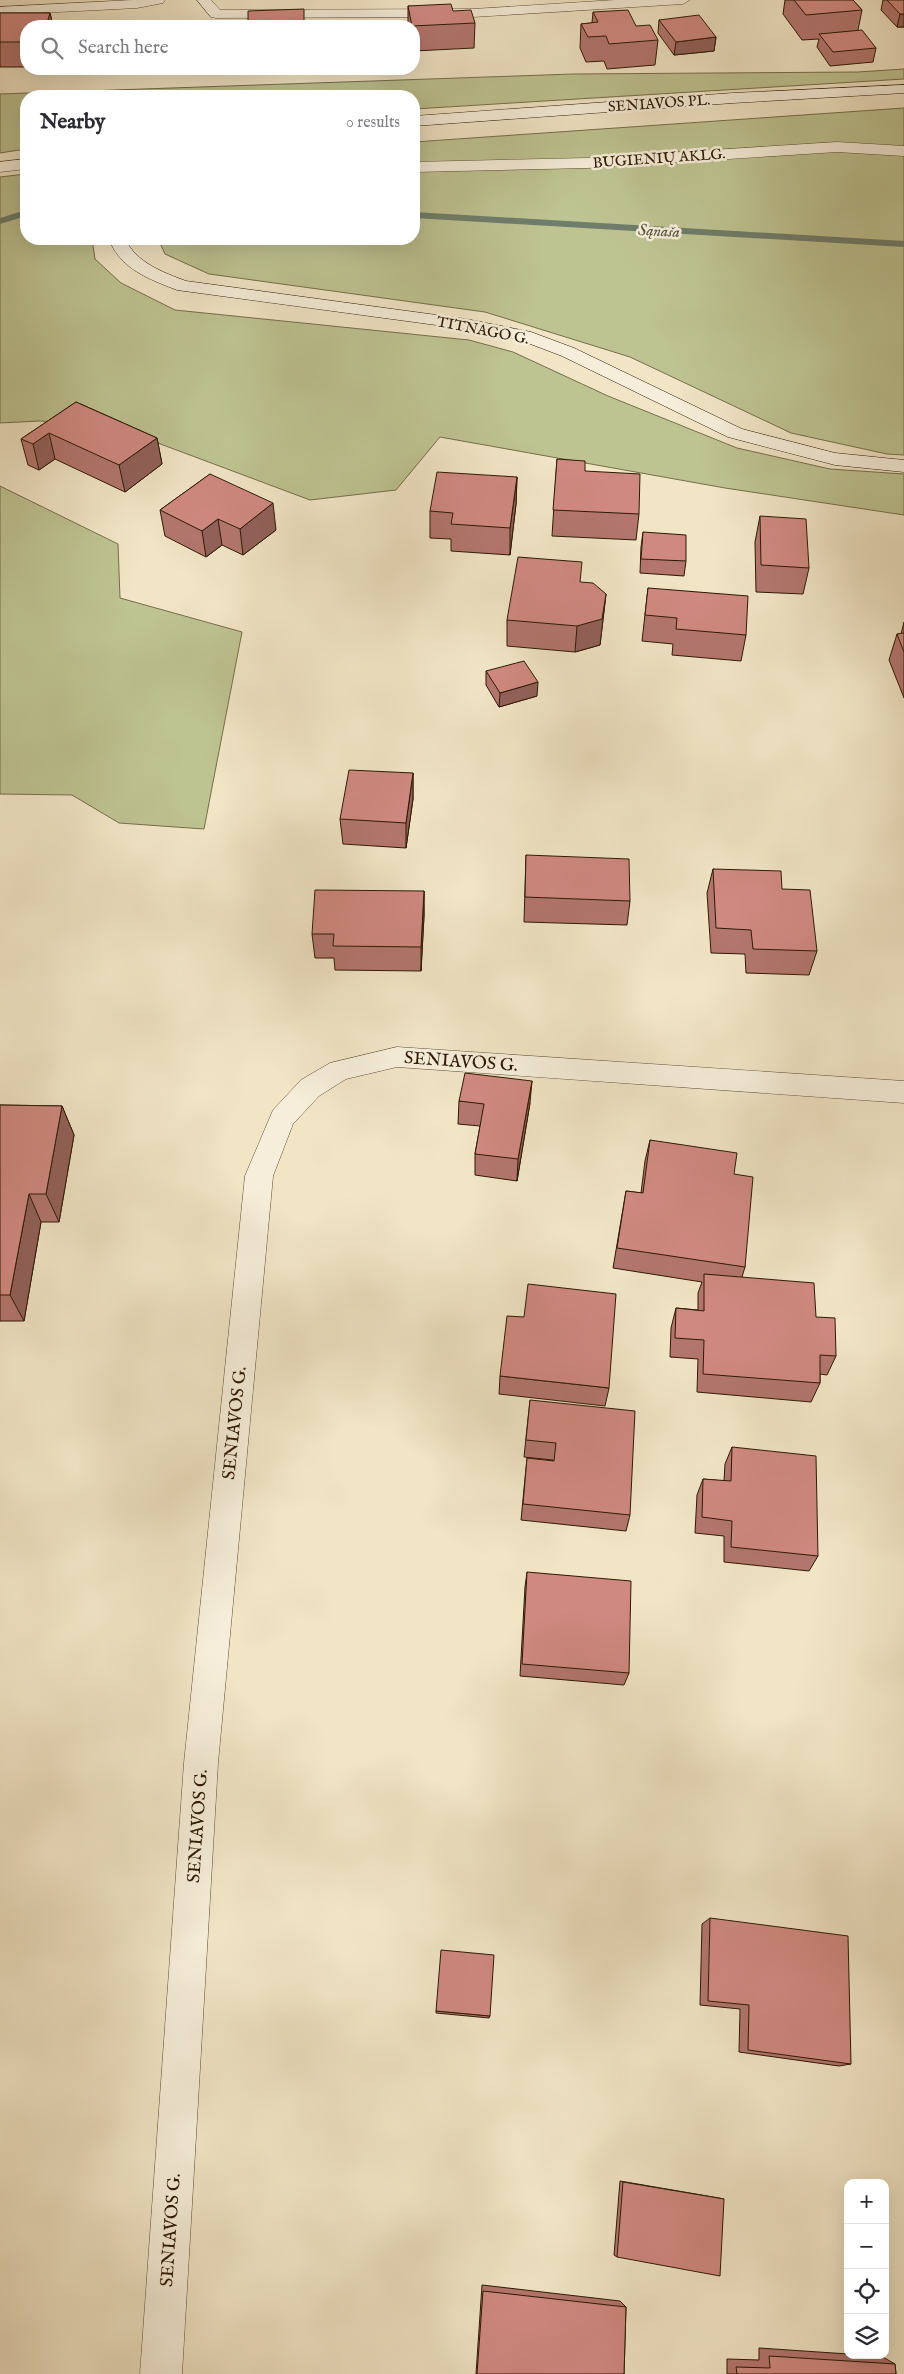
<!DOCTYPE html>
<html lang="en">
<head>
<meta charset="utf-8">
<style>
  body { margin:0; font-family:"IM FELL English",serif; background:#f2f2f3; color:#2b2b33 }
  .controls { position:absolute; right:15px; bottom:15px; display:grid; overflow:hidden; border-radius:10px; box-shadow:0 5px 20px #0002 }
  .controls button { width:45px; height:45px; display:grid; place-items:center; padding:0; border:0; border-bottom:1px solid #e1e1e2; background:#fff; color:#2b2b33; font:25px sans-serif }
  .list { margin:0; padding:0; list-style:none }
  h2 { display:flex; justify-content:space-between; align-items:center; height:65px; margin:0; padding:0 20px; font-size:21px }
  h2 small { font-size:16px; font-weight:400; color:#7c7c81 }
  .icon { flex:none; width:28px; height:28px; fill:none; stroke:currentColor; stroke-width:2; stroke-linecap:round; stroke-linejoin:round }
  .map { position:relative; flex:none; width:904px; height:2374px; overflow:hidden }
  .search { position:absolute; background:#fff; box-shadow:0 5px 20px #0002; left:20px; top:20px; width:400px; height:55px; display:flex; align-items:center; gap:12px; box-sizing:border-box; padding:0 18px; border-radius:20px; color:#7c7c81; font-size:19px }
  .panel { position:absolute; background:#fff; box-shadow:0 5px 20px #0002; left:20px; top:90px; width:400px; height:155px; border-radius:20px }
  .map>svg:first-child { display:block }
  .green { fill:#bec392; stroke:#766e4a }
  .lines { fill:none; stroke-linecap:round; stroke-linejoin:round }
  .stream { fill:#6f7d6b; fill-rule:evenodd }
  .minor-casing { stroke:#5e4c34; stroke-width:1 }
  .secondary-casing { stroke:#2d1903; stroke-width:1 }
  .minor { fill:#f6eeda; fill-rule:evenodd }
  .secondary { fill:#f6eeda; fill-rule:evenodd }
  .wall { fill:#b3766f; stroke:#2d1903 }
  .shaded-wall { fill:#92605a; stroke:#2d1903 }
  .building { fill:#d08981; stroke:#2d1903 }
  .labels { text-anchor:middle; stroke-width:5; stroke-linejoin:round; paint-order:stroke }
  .far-street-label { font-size:15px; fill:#2d1903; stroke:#f6eeda }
  .far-water-label { font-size:16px; font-style:italic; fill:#545340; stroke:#f6eeda }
  .street-label { font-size:18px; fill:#2d1903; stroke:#f6eeda }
</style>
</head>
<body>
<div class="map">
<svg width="904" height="2374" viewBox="0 0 904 2374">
  <rect width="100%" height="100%" fill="#f1e5c6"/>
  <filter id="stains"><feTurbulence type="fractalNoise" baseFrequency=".004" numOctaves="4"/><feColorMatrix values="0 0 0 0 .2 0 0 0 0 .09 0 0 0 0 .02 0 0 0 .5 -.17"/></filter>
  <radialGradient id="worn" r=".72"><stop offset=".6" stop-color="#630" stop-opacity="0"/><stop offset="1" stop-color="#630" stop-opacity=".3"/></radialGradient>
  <g class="green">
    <path d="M904,69v10l-490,30v-13h-388v53l-26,4v-59l573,-20 285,-2z"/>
    <path d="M904,108v347l-17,-1 -96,-21 -161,-76 -145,-45 -276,-38 -44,-20 -7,-15h256v-97z"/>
    <path d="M26,174v65h66l3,20 26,24 54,27 294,30 44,12 95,44 129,52 93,21 74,5v41l-179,-27 -285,-51 -44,53 -86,10 -203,-76 -68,-3 -39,2v-246z"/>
    <path d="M0,486l118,58 2,54 122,34 -38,197 -85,-6 -47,-28 -72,-1z"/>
  </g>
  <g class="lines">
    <g class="stream">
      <path d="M26,210v6l-26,8v-6z"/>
      <path d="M414,212l490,29v6l-490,-29z"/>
    </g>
    <g class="minor-casing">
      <g id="minor">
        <path d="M133,0h32l-2,3 -26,5 -137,7v-8z"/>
        <path d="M197,0h14l9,10 253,-1 142,-9h75l-7,4 -210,13 -257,1 -5,-1z"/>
        <path d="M837,142l67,4v10l-67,-4 -250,16 -173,4v-10l173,-4z"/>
        <path d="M26,159v10l-26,3v-10z"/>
        <path d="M397,1047l507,34v22l-507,-36 -51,12 -27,17 -26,28 -20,52 -55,587 -36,611h-42l44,-611 61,-587 28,-66 28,-30 29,-17z"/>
      </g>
    </g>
    <g class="secondary-casing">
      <g id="secondary">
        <path d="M904,85v8l-171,10 -319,23v-10l319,-23z"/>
        <path d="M109,239h16c12,24 37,33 61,42l280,38 65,13 43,16 168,81 93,24 69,7v12l-69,-7 -107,-28 -166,-81 -42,-16 -54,-11 -289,-39c-28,-11 -57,-21 -68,-51z"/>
      </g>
    </g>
    <use href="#minor" class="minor"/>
    <use href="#secondary" class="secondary"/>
  </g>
  <g class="wall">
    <path d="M785,0h68l9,10 -4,20 18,18 -3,14 -43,4 -13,-19 2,-8 -17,1 -19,-26z"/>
    <path d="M883,0h21v27h-7l-16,-17z"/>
    <path d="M408,6l45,5 22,12 -1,25 -60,3v-25h-6z"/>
    <path d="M593,12l43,14 22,14 -3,25 -48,4 -3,-8 -18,1 -6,-14 1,-24 11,-1z"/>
    <path d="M0,13h50l3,13h-27v41h-26z"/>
    <path d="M659,20l57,17 -2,14 -40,4 -16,-22z"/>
    <path d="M76,402l81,36 5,26 -37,28 -70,-33 -16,11 -11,-5 -7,-26z"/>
    <path d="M557,459l28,12 54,43 -3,26 -84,-4z"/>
    <path d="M210,474l66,56 -33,25 -21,-10 -16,12 -41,-21 -5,-26z"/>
    <path d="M517,477l-1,27 -6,51 -59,-4v-12l-21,-1v-27z"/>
    <path d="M760,516l49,52 -6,26 -47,-2 -1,-50z"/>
    <path d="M643,532l43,29 -2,15 -44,-3 1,-26z"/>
    <path d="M648,588l98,47 -5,26 -69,-6 1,-11 -31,-3z"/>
    <path d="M606,594l-6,51 -25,7 -68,-6v-26z"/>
    <path d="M904,622v76l-15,-38 8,-26h4z"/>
    <path d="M486,671l51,25 -38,11 -13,-22z"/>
    <path d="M413,773v26l-7,49 -63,-4 -3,-25z"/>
    <path d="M526,855l104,46 -3,24 -103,-3z"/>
    <path d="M713,869l69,20 35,62 -8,24 -63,-2 -1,-19 -34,-1 -4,-60z"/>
    <path d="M424,891v25l-3,55 -86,-1 -1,-12h-19l-3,-24z"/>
    <path d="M459,1101l71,2 -13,78 -42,-6v-21l5,-28 -22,-2z"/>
    <path d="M0,1105l62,1 12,29 -15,87h-18l-17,99h-24z"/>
    <path d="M650,1140l84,34 11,93 -3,10 74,40 20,39 -9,19 -7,-1v9l-9,19 -114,-10 1,-33 -28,-2 1,-29 5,-20 22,2v-17l4,-11 -89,-14 13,-77 15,2 4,-32z"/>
    <path d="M500,1376l109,12 -4,18 -106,-12z"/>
    <path d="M530,1400l100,115 -4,16 -105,-11 6,-62 26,3v-1l-29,-3z"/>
    <path d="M732,1447l86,109 -9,15 -85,-9v-26l-29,-3 2,-38 6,-16 21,2 1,-17z"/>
    <path d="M527,1572l102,101 -5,12 -104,-9 5,-89z"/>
    <path d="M710,1918l141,146 -12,2 -100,-14 1,-43 -40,-4 2,-81z"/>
    <path d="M436,2011l54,5 -1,2 -53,-5z"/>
    <path d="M620,2181l99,17 5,1 -107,58 -3,-2z"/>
    <path d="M482,2285l138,16 6,6 -2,67h-148z"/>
    <path d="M759,2348l89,6v1l33,1 14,8 1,10h-169v-15l32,1z"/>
  </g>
  <g class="shaded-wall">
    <path d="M50,13l3,13h-7z"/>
    <path d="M900,14h4v13h-7z"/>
    <path d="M716,37l-2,14 -40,4 2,-13z"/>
    <path d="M49,433l6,26 -16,11 -6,-26z"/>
    <path d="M157,438l5,26 -37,28 -6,-27z"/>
    <path d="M517,477l-1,27 -6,51v-27z"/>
    <path d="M273,503l3,27 -33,25 -3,-26z"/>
    <path d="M218,519l4,26 -16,12 -4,-26z"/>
    <path d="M606,594l-6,51 -25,7 2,-26z"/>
    <path d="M538,682l-1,14 -38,11 1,-14z"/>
    <path d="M413,773v26l-7,49v-25z"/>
    <path d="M424,891v25l-3,55v-24z"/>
    <path d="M532,1081l-2,22 -13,78 1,-22z"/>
    <path d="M62,1106l12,29 -15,87 -13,-28z"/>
    <path d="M29,1194l12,28 -17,99 -14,-26z"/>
  </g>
  <g class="building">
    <path d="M794,0h59l9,10 -56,5z"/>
    <path d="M887,0h17v14h-4z"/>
    <path d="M451,4l2,7 18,-1 4,13 -63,3 -4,-20z"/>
    <path d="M304,9v17h-56v-15z"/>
    <path d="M628,10l8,16 14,-1 8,15 -49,4 -3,-8 -18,1 -7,-13 17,-2 -5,-10z"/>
    <path d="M0,13h50l-4,13h-20v16h-26z"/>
    <path d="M699,15l17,22 -40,5 -17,-22z"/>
    <path d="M161,24l1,2h-22z"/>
    <path d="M862,30l14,18 -43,4 -14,-18z"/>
    <path d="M76,402l81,36 -38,27 -70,-32 -16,11 -12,-5z"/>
    <path d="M557,459l28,2v10l55,3 -1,40 -86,-4z"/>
    <path d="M437,472l80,5 -7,51 -59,-4 2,-11 -23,-2z"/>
    <path d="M210,474l63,29 -33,26 -22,-10 -16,12 -42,-21z"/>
    <path d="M760,516l46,3 3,49 -48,-3z"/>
    <path d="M643,532l43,3v26l-45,-2z"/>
    <path d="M518,557l64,5 -2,20 13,1 13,11 -4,25 -25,7 -70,-6z"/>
    <path d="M648,588l100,8 -2,39 -70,-6 1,-11 -32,-3z"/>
    <path d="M904,633v19l-7,-18z"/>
    <path d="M524,661l14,21 -38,11 -14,-22z"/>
    <path d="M349,770l64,3 -7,50 -66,-4z"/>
    <path d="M526,855l103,4 1,42 -105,-4z"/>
    <path d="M713,869l68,2 1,18 28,1 7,61 -64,-2 -2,-19 -35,-2z"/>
    <path d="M315,890l109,1 -3,56 -88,-1 1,-12h-22z"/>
    <path d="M465,1073l67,8 -14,78 -43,-5 9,-50 -25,-3z"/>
    <path d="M0,1105l62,1 -16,88h-17l-19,101h-10z"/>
    <path d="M650,1140l87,13 -3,21 19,3 -8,90 -128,-19 9,-57 17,2z"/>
    <path d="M704,1274l110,9 2,34 19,1 1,38 -16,-1v28l-117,-9 1,-34 -29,-2 1,-30 28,3z"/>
    <path d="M528,1284l88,10 -7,94 -109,-12 7,-60 17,1z"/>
    <path d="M530,1400l105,11 -5,104 -107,-11 4,-46 27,3 2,-18 -30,-3z"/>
    <path d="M732,1447l84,9 2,100 -87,-9 1,-26 -30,-4 1,-38 28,2z"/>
    <path d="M527,1572l104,9 -2,92 -107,-9z"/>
    <path d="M710,1918l138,18 3,128 -103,-14 1,-45 -41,-4z"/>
    <path d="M441,1950l53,5 -4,61 -54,-5z"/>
    <path d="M623,2182l101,17 -4,77 -103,-19z"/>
    <path d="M483,2291l143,16 -2,67h-147z"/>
    <path d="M769,2356l126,8 1,10h-159l-1,-7 34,1z"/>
  </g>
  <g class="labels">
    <g class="far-street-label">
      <text transform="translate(659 103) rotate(-4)" y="5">SENIAVOS PL.</text>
      <text transform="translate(659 158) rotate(-4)" y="5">BUGIENIŲ AKLG.</text>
      <text transform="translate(483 330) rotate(11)" y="5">TITNAGO G.</text>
    </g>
    <g class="far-water-label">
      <text transform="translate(659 230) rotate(3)" y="6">Sąnaša</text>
    </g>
    <g class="street-label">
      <text transform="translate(461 1061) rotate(4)" y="6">SENIAVOS G.</text>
      <text transform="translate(234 1423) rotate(-84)" y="6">SENIAVOS G.</text>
      <text transform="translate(197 1826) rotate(-86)" y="6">SENIAVOS G.</text>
      <text transform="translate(170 2230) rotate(-86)" y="6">SENIAVOS G.</text>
    </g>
  </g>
  <rect width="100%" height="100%" filter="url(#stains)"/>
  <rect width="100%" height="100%" fill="url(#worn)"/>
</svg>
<div class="controls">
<button>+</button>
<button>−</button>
<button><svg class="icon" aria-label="locate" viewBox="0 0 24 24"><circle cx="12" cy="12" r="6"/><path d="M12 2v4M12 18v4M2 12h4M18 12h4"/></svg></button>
<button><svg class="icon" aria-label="layers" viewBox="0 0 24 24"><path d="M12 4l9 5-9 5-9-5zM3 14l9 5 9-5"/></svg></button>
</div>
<div class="search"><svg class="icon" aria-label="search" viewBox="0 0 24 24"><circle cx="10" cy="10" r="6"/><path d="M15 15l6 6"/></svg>Search here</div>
<section class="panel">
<h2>Nearby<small>0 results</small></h2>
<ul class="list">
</ul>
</section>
</div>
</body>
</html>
